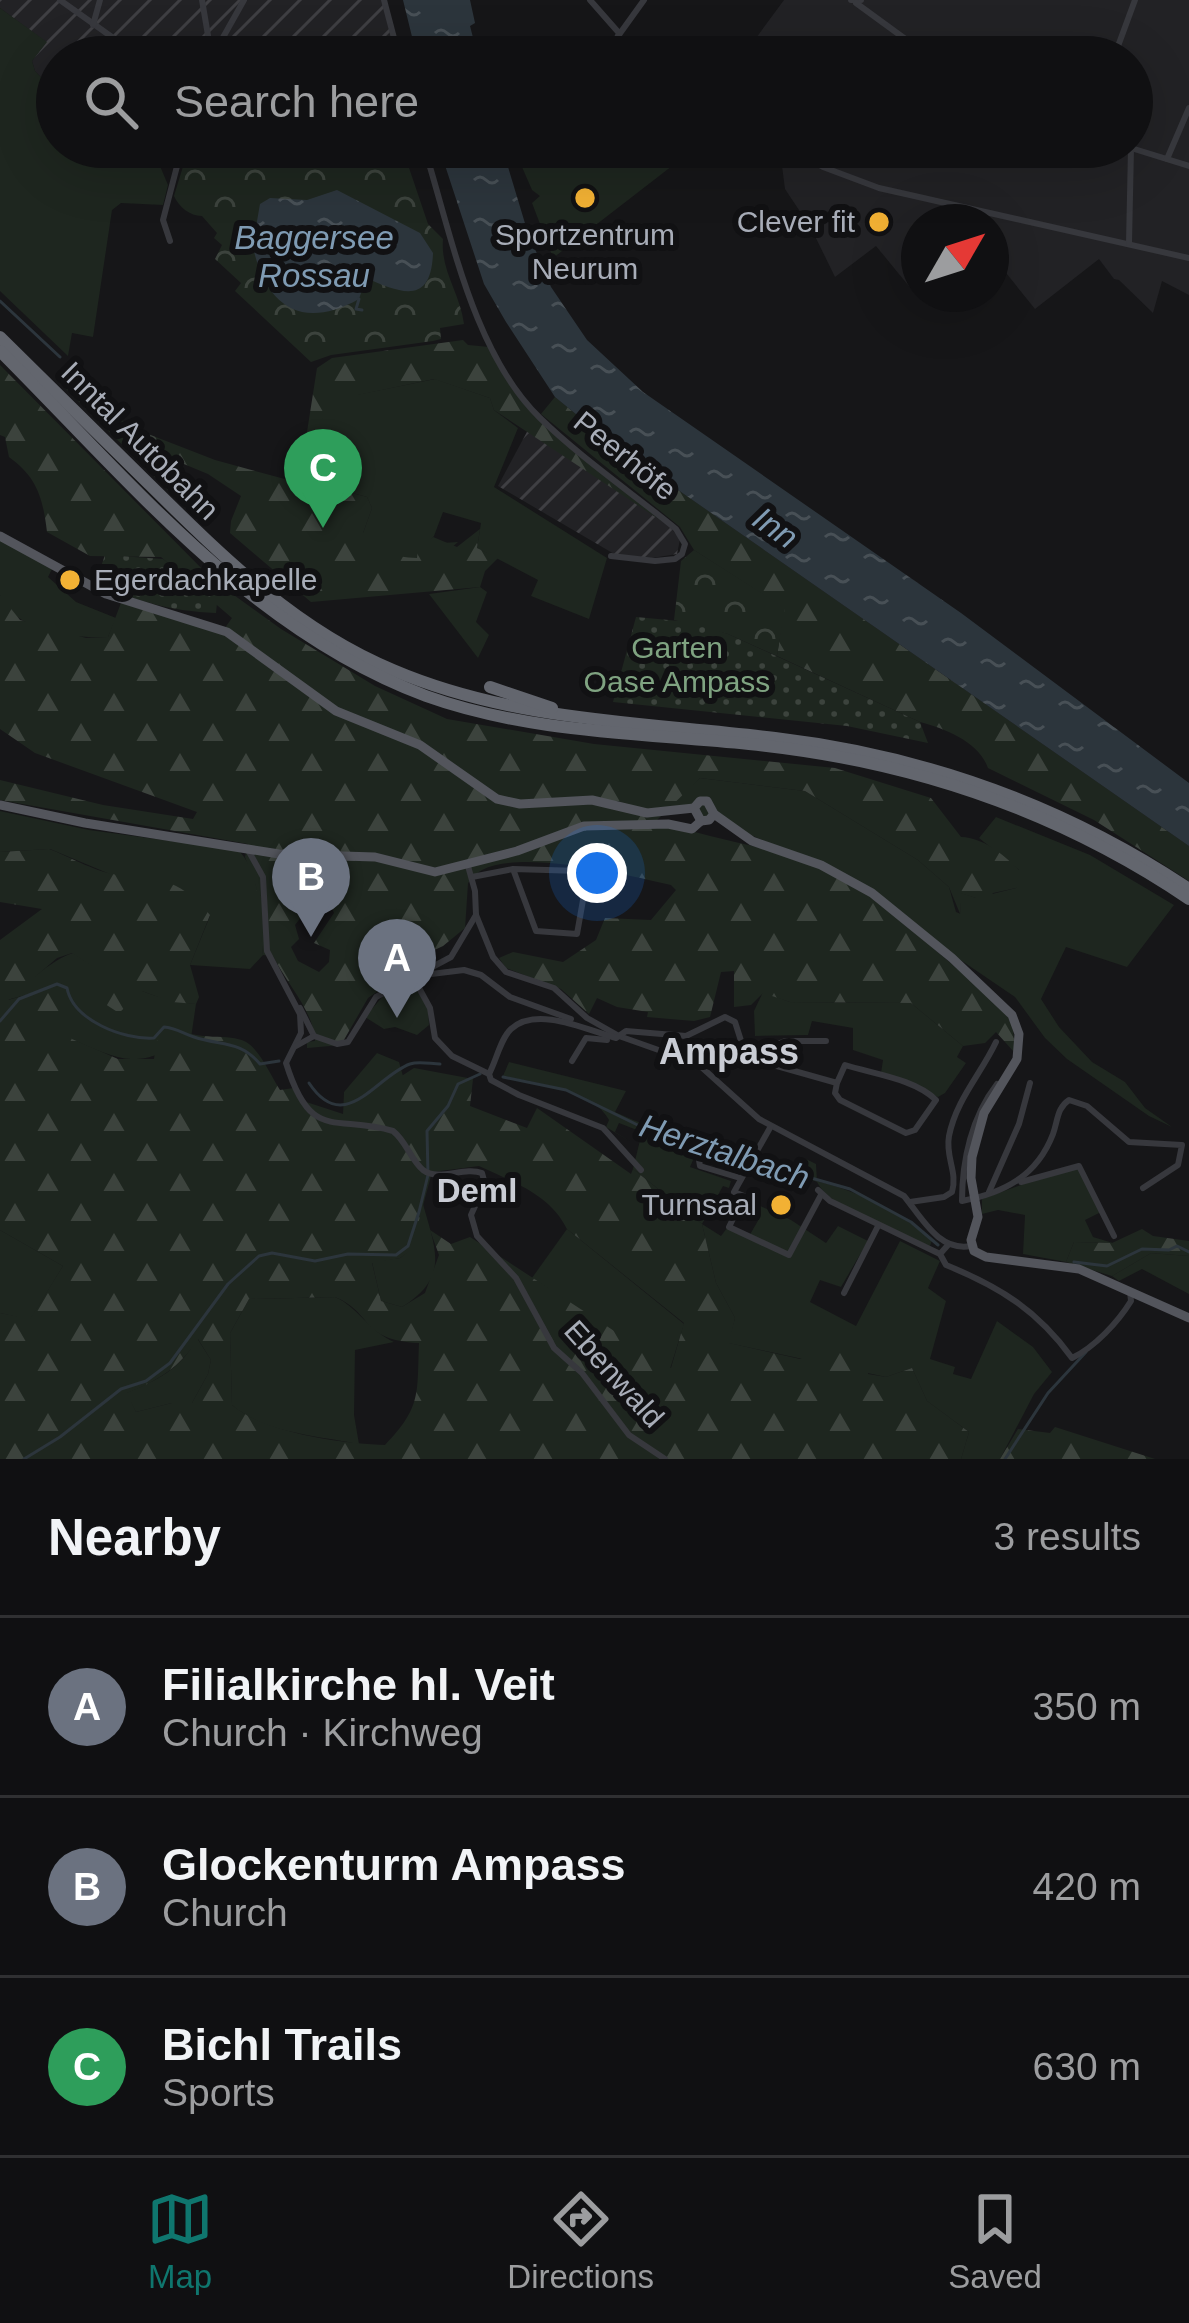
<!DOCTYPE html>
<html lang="en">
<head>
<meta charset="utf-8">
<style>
  body { margin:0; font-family:Helvetica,sans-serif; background:#1e1e20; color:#f1f3f6 }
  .compass { position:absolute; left:901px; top:204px; width:108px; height:108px; border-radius:50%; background:#101012; box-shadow:0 12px 48px #0002; rotate:51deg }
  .you { position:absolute; left:597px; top:873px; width:42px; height:42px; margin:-30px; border:9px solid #fff; border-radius:50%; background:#1a73e8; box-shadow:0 0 0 18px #1a73e833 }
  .badge { display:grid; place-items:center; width:78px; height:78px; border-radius:50%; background:#0f766e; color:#fff; font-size:39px; font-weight:700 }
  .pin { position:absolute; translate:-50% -99px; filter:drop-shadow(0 3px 6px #0008) }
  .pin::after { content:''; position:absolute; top:63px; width:42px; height:36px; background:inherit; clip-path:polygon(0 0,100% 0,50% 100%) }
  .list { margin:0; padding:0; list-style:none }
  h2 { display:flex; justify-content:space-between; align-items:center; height:156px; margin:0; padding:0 48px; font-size:51px }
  h2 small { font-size:39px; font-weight:400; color:#9c9d9f }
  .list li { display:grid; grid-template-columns:78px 1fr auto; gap:36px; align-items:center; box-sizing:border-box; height:180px; padding:0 48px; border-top:3px solid #303032 }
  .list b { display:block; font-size:45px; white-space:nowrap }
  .list p { margin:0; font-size:39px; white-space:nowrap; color:#9c9d9f }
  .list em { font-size:39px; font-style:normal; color:#9c9d9f }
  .icon { flex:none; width:66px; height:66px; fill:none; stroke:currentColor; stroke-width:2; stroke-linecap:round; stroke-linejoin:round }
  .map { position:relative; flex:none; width:1189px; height:1459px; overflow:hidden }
  .search { position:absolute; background:#101012; box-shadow:0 12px 48px #0002; left:36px; right:36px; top:36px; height:132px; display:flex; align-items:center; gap:30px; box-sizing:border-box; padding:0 42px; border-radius:66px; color:#9c9d9f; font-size:45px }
  .sheet { height:696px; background:#101012 }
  nav { display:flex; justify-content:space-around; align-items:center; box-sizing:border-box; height:168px; border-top:3px solid #303032; background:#101012; font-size:33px; color:#9c9d9f }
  nav a { display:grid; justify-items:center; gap:6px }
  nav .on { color:#0f766e }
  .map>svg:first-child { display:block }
  .built { fill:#222225 }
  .industrial { fill:url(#industrial-furrows) }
  .grass { fill:#1e261f }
  .forest { fill:url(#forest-firs); fill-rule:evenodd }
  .park { fill:url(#park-crowns) }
  .garden { fill:url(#garden-dots) }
  .water { fill:url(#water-ripples) }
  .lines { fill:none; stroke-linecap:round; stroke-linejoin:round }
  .stream { stroke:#2c353c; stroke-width:3 }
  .minor { stroke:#37383d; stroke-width:6 }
  .major { stroke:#53555c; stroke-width:9 }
  .highway { stroke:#63666e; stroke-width:12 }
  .poi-dot { fill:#f2b134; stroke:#111113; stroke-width:4.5 }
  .labels { text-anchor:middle; stroke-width:12; stroke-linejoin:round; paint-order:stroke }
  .poi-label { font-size:30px; fill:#a8adb8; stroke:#111113; text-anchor:end }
  .street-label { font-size:30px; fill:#a8adb8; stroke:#111113 }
  .park-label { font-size:30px; fill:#7fa381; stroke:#111113 }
  .water-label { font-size:33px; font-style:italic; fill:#7f9bb3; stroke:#111113 }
  .neighbourhood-label { font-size:33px; font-weight:bold; fill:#c9ccd4; stroke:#111113 }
  .quarter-label { font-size:36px; font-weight:bold; fill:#c9ccd4; stroke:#111113 }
</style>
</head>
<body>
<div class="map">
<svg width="1189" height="1459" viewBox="0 0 1189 1459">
  <defs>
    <pattern id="industrial-furrows" width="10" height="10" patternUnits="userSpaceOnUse" patternTransform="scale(3)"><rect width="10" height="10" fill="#222225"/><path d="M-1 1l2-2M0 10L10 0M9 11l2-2" fill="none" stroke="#3f3f43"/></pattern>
    <pattern id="forest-firs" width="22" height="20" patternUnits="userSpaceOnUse" patternTransform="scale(3)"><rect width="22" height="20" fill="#1e261f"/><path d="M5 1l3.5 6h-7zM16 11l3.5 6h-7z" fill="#3c433d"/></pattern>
    <pattern id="park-crowns" width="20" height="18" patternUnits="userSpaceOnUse" patternTransform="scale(3)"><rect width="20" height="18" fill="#1e261f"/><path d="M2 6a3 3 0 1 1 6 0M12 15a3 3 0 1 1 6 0" fill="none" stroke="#3c433d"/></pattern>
    <pattern id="garden-dots" width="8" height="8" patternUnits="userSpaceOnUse" patternTransform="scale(3)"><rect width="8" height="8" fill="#1e261f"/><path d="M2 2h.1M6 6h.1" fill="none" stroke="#3c433d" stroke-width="1.8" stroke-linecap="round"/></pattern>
    <pattern id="water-ripples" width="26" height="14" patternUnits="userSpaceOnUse" patternTransform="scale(3)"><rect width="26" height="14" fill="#2c353c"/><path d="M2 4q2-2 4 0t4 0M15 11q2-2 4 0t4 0" fill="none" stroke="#485056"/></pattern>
  </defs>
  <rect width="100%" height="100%" fill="#161618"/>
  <path class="built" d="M784,0h405v295l-27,-14 -9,32 -34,-33 -5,-1 -15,-20 -64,50 -37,-46 -7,5v-46h-72l-2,74 -41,-50 -41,31 -24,-49 -26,-39 -3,-23 17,-15 -5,-4h338v-90h-390z"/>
  <g class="industrial">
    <path d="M0,0h384l15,57h-342v37l-22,-23 -3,-10 14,-19 -46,-34z"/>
    <path d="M267,147h157l5,14 -130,-4z"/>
    <path d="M528,430l141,96 11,13 -3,15 -32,5 -29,-4 -118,-69z"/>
  </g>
  <g class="grass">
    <path d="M0,8l47,34 -15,19 3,10 22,23v53h36l7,8 29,-8h23l16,38 -5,20 -42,-2 -9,7 -19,127 -21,-4 -4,23 -68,-65z"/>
    <path d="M528,147h123l21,19 -119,92 -21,-55 8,-7 -8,-6 -10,-23 5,-3 -5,-7 1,-8z"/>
    <path d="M451,344l-5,9 -78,30 -12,12 79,-16 55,19 4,12 24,18 -24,59 113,71 -18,61 -58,-23 7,-16 -61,-32 4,-25 -38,-11 -9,24 -8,8 32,-2c-9,8 -19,18 -30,24 -23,13 -91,23 -113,11 -12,-7 -18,-15 -32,-21l7,-23 -5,-12 2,12 -10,25 -18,-8 -14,-16 5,-18 9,-9h10l13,12 -2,-6 8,-3 1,-7 15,4 3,-4 -50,-21 1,-9c47,12 72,26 105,60l9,-25 -5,-11 -63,-17 19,-96 30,-23z"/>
    <path d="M0,538l53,29 -5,10 28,25 40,16 -8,19c-32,2 -96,-6 -108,-42 0,-15 0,-41 0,-57z"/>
    <path d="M480,587l7,5 -11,30 13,13 -11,23 -49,-64z"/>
    <path d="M700,778l105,13 113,69 31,27 7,25 5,2 -2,-22 17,6 40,-10 3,-18 -40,-32 17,-21 94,38 84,50 -47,62 -61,-20 -25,52 18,28 33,35 33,20 20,26 27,19 -23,-11 -82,-57 -22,-21 -30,-41 -194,-132 -89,-38 -11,-10 -14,4 -13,-13 -26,-2z"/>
    <path d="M0,811l89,19 149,20c25,24 22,74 25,105l-13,14 -60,-4 20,-49 -160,-67 -50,3z"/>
    <path d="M73,953c38,25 77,47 123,51l-5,34c-54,31 -64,25 -120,1l1,-33 -27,-16 -42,11c21,-14 47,-41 70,-48z"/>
    <path d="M412,982l16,25 1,18 -12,10 -22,-8 -11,2 -19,-12 25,-29z"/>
    <path d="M763,992l27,10 121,1 52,43 -6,11 9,6 -21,30 -7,4 -57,-24 2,-13 -30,-10v-22l-41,-7 -4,14 -53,1 -1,-25z"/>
    <path d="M377,1053l22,9 4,14 -60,39 1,-23z"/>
    <path d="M509,1062l117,29 -11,21c60,28 124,38 185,59l4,-13 12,6 1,17c43,11 81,30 115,59l-2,6c-29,-13 -99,-36 -113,-64l-24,-10 -6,10 -35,-19 -5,2 -44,-14 -7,2 -6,14 41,14 -2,7 -6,-2 -21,38 19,12 6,-8 21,10 11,-19 -19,-10 5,-10 46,21 35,23 12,-17 30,15 -27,46 -21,-7 -10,22 46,24 44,-85 40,20 -12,27 18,13 -16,58 25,8 -2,7 18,5 26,-58 36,26 19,25 -18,22 -34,65h-39l8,-27 -42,-31 -15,-33 -26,9 -158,-34 7,-25 -19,-35 -14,-59 -69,-55 9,-37 -23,-9 -4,9 16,10 -25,-15 3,-7c-15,-30 -76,-38 -106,-44z"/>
    <path d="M1076,1165l9,7 18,39 -18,9 8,17 20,6 -39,-1 -8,20 -43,-8 2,-39 -27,-5 -16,4v-15z"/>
    <path d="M422,1200c12,47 30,76 -20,107l-21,-6 -9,-39 28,-4 10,-8z"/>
    <path d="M567,1229l117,95 -14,45 -138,-91z"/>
    <path d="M0,1230l63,36 -33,54 -30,-7z"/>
    <path d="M1151,1253l38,3v38l-47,-25 -23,12 -7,-5z"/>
    <path d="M335,1297c23,10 34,34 59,45l-39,8 -1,65 5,29c-40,-8 -95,-11 -127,-39l-2,-72 19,-34z"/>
    <path d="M197,1338l14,22 -3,14 -16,29h-20l-36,9 -10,-19c32,-13 55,-24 71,-55z"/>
  </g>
  <g class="forest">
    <path d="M463,340l5,5 21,2 48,71 132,108 -175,-116 -4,-12 -56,-19 -81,17 -9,9 -15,82 38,10 5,11 -9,25c15,19 30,24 54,25l1,-9 15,-12 24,10 23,-18 -3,19 21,10 -13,13 -5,16 -169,15 -81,-69 1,-12 10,-25 -33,-22 -29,-12 -15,19 9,14 -115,-114 14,-6 58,52 85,33 77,21 8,-4 17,-109 15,-10z"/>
    <path d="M0,365l213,215 68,49 94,57 72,33 147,25 241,24 96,30 30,39c26,1 47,22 65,40l-10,11 -23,5 -9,14 -8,-9 -16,-5 1,23 -12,-29 -31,-27 -113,-69 -105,-13 -43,42c52,20 108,24 160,47 55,25 98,66 143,104 16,14 36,27 47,45 8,12 7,23 7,36l-18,-20 -11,11 -22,3 -52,-43 -121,-1 -27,-9 -12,12 -17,2v-36l-13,1 -11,45 -16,4 -47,-4 1,-5 -31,-5 -20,-9 -8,16 -28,-25 -55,-21 -7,-10 14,-6 50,10 33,-22 9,-22 46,2 25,-30 -5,-5c-44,-10 -148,-36 -189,-15 -6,3 -10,9 -14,13l-3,45 -22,18 -40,19 -6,13 -29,20 -27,47 -34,3v-6l8,-1c-1,-30 -29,-58 -42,-85l-10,-1 -7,-69 -11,-29 3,-13 -248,-44v-20l103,25 90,14 4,-7 -162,-59 -35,-24v-134l20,25 66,18 22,-1 13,-34 101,29 10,-14 -71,-61 -71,-1 -43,-24c-4,-34 -10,-55 -38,-75l-4,-20 -5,-2zM314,900l18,8 2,5 -20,30 16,7 -1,12 -10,10 -21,-11 -7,-14 8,-8 -4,-14z"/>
    <path d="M555,397l60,49 574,400v35l-95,-61 -106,-52c-9,-26 -42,-39 -68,-46l-143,-66 7,-48 -90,-58 -14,-23 -139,-113z"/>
    <path d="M49,849c21,8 50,25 72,26 39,1 63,8 89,40l-20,50 9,32 -3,7 -24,-2 -30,-11 -23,22 -17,-11 7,-25 -37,-24 -15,5 -49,42 36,-10 -3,-10 26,-6 5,32v33l46,20h36l4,-25 13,-8c30,17 56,6 75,16 14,8 25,34 34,48l14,-2 9,13 40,13 71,-46 59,11 -3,27 57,22 10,-20 94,66 2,-5 69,55 14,59 19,35 -6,25 71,16 55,-21 13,7v29l18,3 26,-9 15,33 42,31 -8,27h-961v-146l30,6 33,-53 -63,-36v-290l42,-31 -42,-7v-50zM479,1166c34,16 71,28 88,63l117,94 -13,45 -201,-131 -19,7 -21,-14 9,25 -14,38 -23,14 -21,-6 -9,-38 28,-5 11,-8 21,-78zM335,1297c39,16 24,43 84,46 -2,50 3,64 -34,102 -42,-1 -121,-12 -153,-40l-2,-72 19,-34zM198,1339l13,21 -3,14 -16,29h-20l-36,9 -9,-19c32,-13 52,-25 71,-54z"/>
    <path d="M1142,1229l11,7 36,5v15l-38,-3 -39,23 -46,-14 8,-20 38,1z"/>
    <path d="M1055,1427l100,32h-155l18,-30 32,4z"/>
  </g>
  <g class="park">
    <path d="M189,147h78l32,10 108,5 21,62 15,15c-3,31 17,54 21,85l-24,4 1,11 -8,2 -102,14 -20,7 -76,-71 6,-8 -26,-24 7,-14 -8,-7 3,-5 -15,-17c-12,0 -23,-9 -28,-20z"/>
    <path d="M694,550l91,58 -8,48 -49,-22 -54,-14 7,-59z"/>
  </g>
  <g class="garden">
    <path d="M105,555l58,4 54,43 -1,11c-46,-2 -75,-11 -121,-29z"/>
    <path d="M636,617l54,5 38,12 192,88 8,21 -81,-17 -234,-24z"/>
  </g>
  <g class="water">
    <path d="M403,0h67l5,23 -5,3 8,31h-61z"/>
    <path d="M439,147h63l25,83 24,57 36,53 56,52 318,221 228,170v63l-574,-400 -60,-49 -49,-75 -22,-38z"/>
    <path d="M337,190l83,43 13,20c-2,53 -32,40 -67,25l-7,21c-70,39 -102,-9 -109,-71l6,-1 4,-23 10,-6 37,2z"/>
  </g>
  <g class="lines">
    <g class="stream">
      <path d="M359,299l-3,10 6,1"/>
      <path d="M0,301l60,56"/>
      <path d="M0,1021l19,-22 38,-15 10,4c6,32 56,52 87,50l10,-11c12,1 18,6 30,10 27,9 46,3 66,27l19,-3"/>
      <path d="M503,1077l63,13 90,44 194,55 61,33 27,23"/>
      <path d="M309,1083c36,54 67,-7 101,-19 9,-3 21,0 30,0"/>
      <path d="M1074,1262l33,4 35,-17 27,1 8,-4 12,6"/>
      <path d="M24,1459l36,-22 61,-48 25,-8 24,-18 58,-79 31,-28 13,-3 43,8 33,-7 48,1 12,-9 11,-34 9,-37 -1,-44 21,-25 10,-22 22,-10"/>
      <path d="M1005,1459l43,-66 38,-41"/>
    </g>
    <g class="minor">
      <path d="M60,0l80,57"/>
      <path d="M202,0l9,53"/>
      <path d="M384,0l15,57"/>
      <path d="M590,0l29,33"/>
      <path d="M851,0h10"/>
      <path d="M856,3l74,54"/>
      <path d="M93,25l7,-25"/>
      <path d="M618,36l23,21"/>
      <path d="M212,57l32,-57"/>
      <path d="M603,57l41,-57"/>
      <path d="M1114,57l21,-57"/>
      <path d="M424,147c27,86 49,206 116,271 41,40 91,74 136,111l9,15 -3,10 -7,5 -20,2 -44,-5"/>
      <path d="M787,147l36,20 56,21 310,70"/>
      <path d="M1131,148l58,18"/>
      <path d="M1167,159l22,-51"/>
      <path d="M170,241l-7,-21 19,-73"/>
      <path d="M1129,243l2,-95"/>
      <path d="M248,850l15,27 4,74 33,63 1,19 -15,30c25,80 48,51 107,68 13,10 18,29 30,39 16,12 41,-4 59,3l3,11 -14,31 6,21 39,42 38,70 28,25 47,62 36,24"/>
      <path d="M468,866l7,25 1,24 17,42 13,15 48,16 33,30 32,18 79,28 61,55 145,77c18,22 35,56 67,50"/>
      <path d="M472,877l41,-8 67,2 6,12 -9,51 -41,-3 -23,-62"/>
      <path d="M423,975l41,-5 17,5 29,22 61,22"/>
      <path d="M413,977l17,31 5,30 17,18 37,18 2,6 28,15 84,33 38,42"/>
      <path d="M300,1008l14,28"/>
      <path d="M296,1046l18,-10 23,8 11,-2 28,-45 75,-40 25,-42"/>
      <path d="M751,1056l34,-15h41"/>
      <path d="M572,1061l14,-23 21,2"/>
      <path d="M489,1074c7,-13 12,-36 22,-45 26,-24 78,2 105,9l10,-7 60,5 39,-19 10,5 8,25 12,13 82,23 -2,10 5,7 66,33 9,-3 21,-30c-21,-21 -62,-26 -91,-35l-8,18"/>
      <path d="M997,1084c-25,32 -35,76 -35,117 42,-8 75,-25 91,-67 5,-14 4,-26 16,-34l18,6 42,36 53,3 -4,20 -35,23"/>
      <path d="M771,1126l-37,66 10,4 -15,31 60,28 32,-60"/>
      <path d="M740,1178l-40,-12 -1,-6 6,-4 40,11"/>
      <path d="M1021,1182l58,-16 35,70"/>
      <path d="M818,1190l12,11 110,53"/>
      <path d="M989,1192l30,-68 11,-41"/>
      <path d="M910,1202l34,-5 8,-5c6,-20 -7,-35 -3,-56 7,-36 32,-62 47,-94"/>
      <path d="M948,1245l-8,9 6,11c54,22 91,45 126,93 23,-11 46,-36 59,-57l-1,-10"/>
      <path d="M844,1293l34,-67"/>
    </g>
    <g class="major">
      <path d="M0,536l106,58 121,38 109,79 84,34 77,54 23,5 72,-4 55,13 47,-5"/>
      <path d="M0,805l85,18 194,31 96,3 60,15 82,-21 67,-25 84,-2 24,5 9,-8"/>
      <path d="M714,814l-5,6 -8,1 -7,-13 6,-7h7l7,13 38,27 69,24 51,28 80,65 60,57 7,19 -2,25 -33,54 -12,44 -1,21 7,39 -7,23 3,11 12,6 93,12 110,49"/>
    </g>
    <g class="highway">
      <path d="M0,337c49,49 99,98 149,147 73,72 147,146 244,186 122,52 253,52 382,68 151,18 288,67 414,151"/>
      <path d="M0,351c129,129 251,280 426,345 103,37 216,37 323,48 159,16 307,65 440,155"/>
      <path d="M490,687l62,21"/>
    </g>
  </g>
  <g class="poi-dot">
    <circle cx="585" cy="198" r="12"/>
    <circle cx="879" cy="222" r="12"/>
    <circle cx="70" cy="580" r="12"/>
    <circle cx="781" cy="1205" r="12"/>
  </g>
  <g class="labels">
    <g class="poi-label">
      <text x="855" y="232">Clever fit</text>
      <text x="585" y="245" text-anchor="middle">Sportzentrum<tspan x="585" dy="34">Neurum</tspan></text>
      <text x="94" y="590" text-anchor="start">Egerdachkapelle</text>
      <text x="757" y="1215">Turnsaal</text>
    </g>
    <g class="street-label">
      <text transform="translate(140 441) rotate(45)" y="10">Inntal Autobahn</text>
      <text transform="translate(625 456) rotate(39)" y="10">Peerhöfe</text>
      <text transform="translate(614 1374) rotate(48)" y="10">Ebenwald</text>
    </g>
    <g class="park-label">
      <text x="677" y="658">Garten<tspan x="677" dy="34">Oase Ampass</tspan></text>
    </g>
    <g class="water-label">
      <text x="314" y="249">Baggersee<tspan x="314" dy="38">Rossau</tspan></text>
      <text transform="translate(776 527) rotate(35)" y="12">Inn</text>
      <text transform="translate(725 1151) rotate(18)" y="12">Herztalbach</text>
    </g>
    <g class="neighbourhood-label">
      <text x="477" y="1202">Deml</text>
    </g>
    <g class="quarter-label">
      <text x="729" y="1064">Ampass</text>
    </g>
  </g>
</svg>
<svg class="compass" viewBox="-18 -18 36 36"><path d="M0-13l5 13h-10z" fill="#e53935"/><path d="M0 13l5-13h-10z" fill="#9c9d9f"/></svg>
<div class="you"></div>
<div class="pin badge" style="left:397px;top:1018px;background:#6b7280">A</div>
<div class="pin badge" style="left:311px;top:937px;background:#6b7280">B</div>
<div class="pin badge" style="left:323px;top:528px;background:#2e9e5b">C</div>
<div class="search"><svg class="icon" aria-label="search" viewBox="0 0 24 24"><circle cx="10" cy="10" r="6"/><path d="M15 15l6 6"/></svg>Search here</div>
</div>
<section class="sheet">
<h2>Nearby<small>3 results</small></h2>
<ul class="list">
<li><span class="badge" style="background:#6b7280">A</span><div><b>Filialkirche hl. Veit</b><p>Church · Kirchweg</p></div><em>350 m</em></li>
<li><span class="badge" style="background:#6b7280">B</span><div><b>Glockenturm Ampass</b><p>Church</p></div><em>420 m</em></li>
<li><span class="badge" style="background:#2e9e5b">C</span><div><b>Bichl Trails</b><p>Sports</p></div><em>630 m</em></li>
</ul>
</section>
<nav>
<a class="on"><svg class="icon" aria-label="map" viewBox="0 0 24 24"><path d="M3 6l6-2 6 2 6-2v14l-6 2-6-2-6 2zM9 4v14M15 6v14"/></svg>Map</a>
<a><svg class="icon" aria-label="directions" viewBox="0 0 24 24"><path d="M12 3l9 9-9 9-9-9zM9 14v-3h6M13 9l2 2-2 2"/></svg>Directions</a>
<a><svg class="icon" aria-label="saved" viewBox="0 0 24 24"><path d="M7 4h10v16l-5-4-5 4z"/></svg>Saved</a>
</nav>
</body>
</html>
